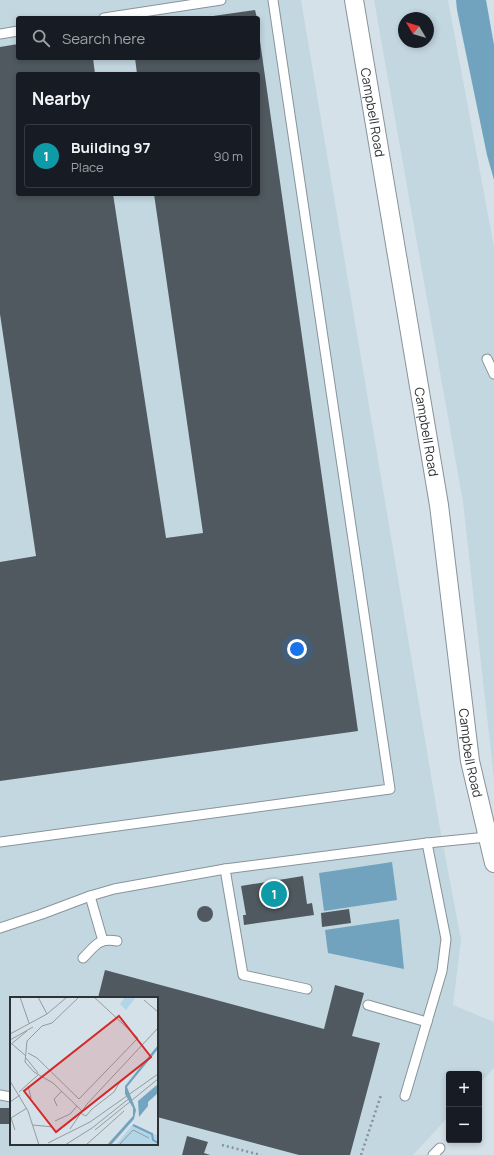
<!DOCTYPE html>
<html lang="en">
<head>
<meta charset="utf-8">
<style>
  body { margin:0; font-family:Manrope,sans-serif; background:#242831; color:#f1f3f6 }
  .controls { position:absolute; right:12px; bottom:12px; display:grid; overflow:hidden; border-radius:4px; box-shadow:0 2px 6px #0003 }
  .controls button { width:36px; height:36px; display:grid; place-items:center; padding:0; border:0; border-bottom:1px solid #363941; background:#171b24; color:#f1f3f6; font:20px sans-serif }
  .compass { position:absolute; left:398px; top:12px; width:36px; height:36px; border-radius:50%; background:#171b24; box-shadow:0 2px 6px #0003; rotate:308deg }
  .you { position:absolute; left:297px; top:649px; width:14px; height:14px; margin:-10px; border:3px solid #fff; border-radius:50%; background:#1a73e8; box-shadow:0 0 0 6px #1a73e833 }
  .badge { display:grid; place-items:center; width:26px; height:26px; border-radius:50%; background:#0b8043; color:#fff; font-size:13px; font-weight:700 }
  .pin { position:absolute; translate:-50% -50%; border:2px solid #fff; box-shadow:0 1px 4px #0006 }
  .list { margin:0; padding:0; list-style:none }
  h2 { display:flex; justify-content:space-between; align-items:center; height:52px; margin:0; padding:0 16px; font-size:17px }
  h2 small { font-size:13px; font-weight:400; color:#9ea1a6 }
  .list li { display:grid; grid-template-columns:26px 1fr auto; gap:12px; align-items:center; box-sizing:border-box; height:64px; margin:0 8px 8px; padding:0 8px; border:1px solid #363941; border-radius:4px }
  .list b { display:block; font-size:15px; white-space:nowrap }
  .list p { margin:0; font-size:13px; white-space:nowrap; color:#9ea1a6 }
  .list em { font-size:13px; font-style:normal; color:#9ea1a6 }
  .icon { flex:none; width:22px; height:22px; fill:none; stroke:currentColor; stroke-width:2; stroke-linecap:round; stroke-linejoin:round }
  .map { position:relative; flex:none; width:494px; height:1155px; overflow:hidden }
  .search { position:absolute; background:#171b24; box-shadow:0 2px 6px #0003; left:16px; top:16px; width:244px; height:44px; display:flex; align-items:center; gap:10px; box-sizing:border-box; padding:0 14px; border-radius:4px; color:#9ea1a6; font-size:15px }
  .panel { position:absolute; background:#171b24; box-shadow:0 2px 6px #0003; left:16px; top:72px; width:244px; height:124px; border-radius:4px }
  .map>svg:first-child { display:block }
  .built { fill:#c3d7e1; fill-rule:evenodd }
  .water { fill:#72a3be }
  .building { fill:#4f595f }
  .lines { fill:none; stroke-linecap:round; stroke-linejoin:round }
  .service-casing { stroke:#88939a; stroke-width:11 }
  .minor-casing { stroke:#88939a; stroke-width:20 }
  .path { stroke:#899297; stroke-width:2.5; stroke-dasharray:2 3; stroke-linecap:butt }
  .service { stroke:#fff; stroke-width:9 }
  .minor { stroke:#fff; stroke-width:18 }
  .labels { text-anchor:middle; stroke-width:4; stroke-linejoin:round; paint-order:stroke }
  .street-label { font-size:13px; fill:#2d3234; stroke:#e2eef6 }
  .inset-river { fill:none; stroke:#72a3be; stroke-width:2 }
  .inset-road { fill:none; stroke:#929ba0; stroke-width:1 }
  .view { fill:#d62828; fill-opacity:0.15; stroke:#d62828; stroke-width:2 }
  .inset-edge { fill:none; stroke:#2d3234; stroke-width:2 }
</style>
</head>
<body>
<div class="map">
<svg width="494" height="1155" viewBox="0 0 494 1155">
  <rect width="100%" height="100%" fill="#d5e1e8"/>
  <g class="built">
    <path d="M0,0h301l138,823 22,117 -8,65 41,17v46l-15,16v-10h-30v42l-36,39h-413zM18,18h240v40h-240zM18,74h240v120h-240zM11,998h146v146h-146z"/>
    <path d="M374,0h74l46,247v532l-31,-277zM404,18h24v24h-24z"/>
  </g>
  <g class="water">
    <path d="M456,0h30l8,45v135l-7,-25 -30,-145z"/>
    <path d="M392,862l5,38 -73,11 -5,-38z"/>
    <path d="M399,919l5,50 -76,-16 -3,-23z"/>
  </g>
  <g class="building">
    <path d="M255,10l2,8h-51v-1z"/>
    <path d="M258,34h1l99,697 -358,50v-219l36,-6 -36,-242v-267l18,-3v14h75l2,16h-77v120h95l53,344 37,-5 -49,-339h104v-120h-121l-2,-16h123z"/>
    <path d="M303,876l4,28 5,-1 2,12 -70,10 -1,-10h3l-5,-29z"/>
    <circle cx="205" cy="914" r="8"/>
    <path d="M349,909l2,14 -29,4 -1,-14z"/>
    <path d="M105,970l219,59 11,-44 29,8 -12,43 28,7 -30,112h-51l-142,-38v-119h-59z"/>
    <rect x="0" y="1108" width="11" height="16"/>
    <path d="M187,1136l21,6 -4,11 6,2h-28z"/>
  </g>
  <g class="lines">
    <g class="service-casing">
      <g id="service">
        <path d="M104,18l117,-18"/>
        <path d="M0,34l18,-3"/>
        <path d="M487,359l7,15"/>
        <path d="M0,842l390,-53 -117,-789"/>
        <path d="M225,869l18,106 64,14"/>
        <path d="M90,896l13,45"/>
        <path d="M0,928l42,-14 48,-18 24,-7 111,-20 202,-26 60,-6"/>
        <path d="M83,958c13,-13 15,-20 34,-17"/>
        <path d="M368,1005l59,17"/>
        <path d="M0,1095l11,2"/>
        <path d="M405,1096l37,-125 4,-32 -19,-96"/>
        <path d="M433,1155l7,-7"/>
      </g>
    </g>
    <g class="minor-casing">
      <g id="minor">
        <path id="s1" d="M354,0l85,505 31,256 24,102"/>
      </g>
    </g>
    <g class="path">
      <path d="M222,1145l39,10"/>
      <path d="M361,1155l20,-60"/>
    </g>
    <use href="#service" class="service"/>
    <use href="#minor" class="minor"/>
  </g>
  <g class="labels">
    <g class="street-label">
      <text dy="5" stroke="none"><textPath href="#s1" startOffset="114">Campbell Road</textPath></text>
      <text dy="5" stroke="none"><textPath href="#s1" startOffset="438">Campbell Road</textPath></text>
      <text dy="5" stroke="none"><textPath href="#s1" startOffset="762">Campbell Road</textPath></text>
    </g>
  </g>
  <g transform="translate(10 997)">
    <rect width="148" height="148" fill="#d5e1e8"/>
    <path d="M115,0h11l-10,13 -6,-6zM123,127l25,12v9h-42z" fill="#b2d5e8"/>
    <path d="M148,87v9l-10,9v4l-9,11 -1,-16z" fill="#74a5c0"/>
    <path d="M148,48v4l-31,38 9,23 -2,9 -23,26h-4l26,-29v-8l-8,-14v-8z" fill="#72a3be"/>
    <path class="inset-river" d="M123,128l19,9 1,6 5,3"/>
    <path class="inset-road" d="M10,0l9,26M28,0l9,17M69,0l-27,26 -10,3 -15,15 -2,21 9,10 19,11 29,28M134,3l14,12M0,37l37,-20 20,-17M0,43l23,-13M2,47l14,12M0,48l17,-14M18,56l9,5 42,41 59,-61 -44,-41M16,61l12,15M0,84l18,30 11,34M18,89l3,12M9,95l20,-18M0,105l10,-7M47,109l-3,-7 8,-8M70,116l6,3 6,-7 22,-17 7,-12M45,124l15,-7 7,-8M23,128l20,2M60,132l17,-25 71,-76M5,133l-4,-12 16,-10M85,133l63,-51M38,146l42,-21 68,-48M55,148l27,-17 39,-31M76,148l38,-34M109,148l14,-15 16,8"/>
    <path class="view" d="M109,19l32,41 -95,75 -32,-41z"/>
    <rect width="148" height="148" class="inset-edge"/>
  </g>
</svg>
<div class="controls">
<button>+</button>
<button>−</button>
</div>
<svg class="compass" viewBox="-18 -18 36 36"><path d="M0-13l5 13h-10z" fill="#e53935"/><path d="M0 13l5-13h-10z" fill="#9ea1a6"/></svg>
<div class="you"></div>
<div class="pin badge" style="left:274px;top:894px;background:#0f9aa8">1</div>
<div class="search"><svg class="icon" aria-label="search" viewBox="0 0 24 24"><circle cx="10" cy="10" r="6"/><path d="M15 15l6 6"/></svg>Search here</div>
<section class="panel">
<h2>Nearby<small></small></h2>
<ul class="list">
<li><span class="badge" style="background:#0f9aa8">1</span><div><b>Building 97</b><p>Place</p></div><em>90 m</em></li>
</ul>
</section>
</div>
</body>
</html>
